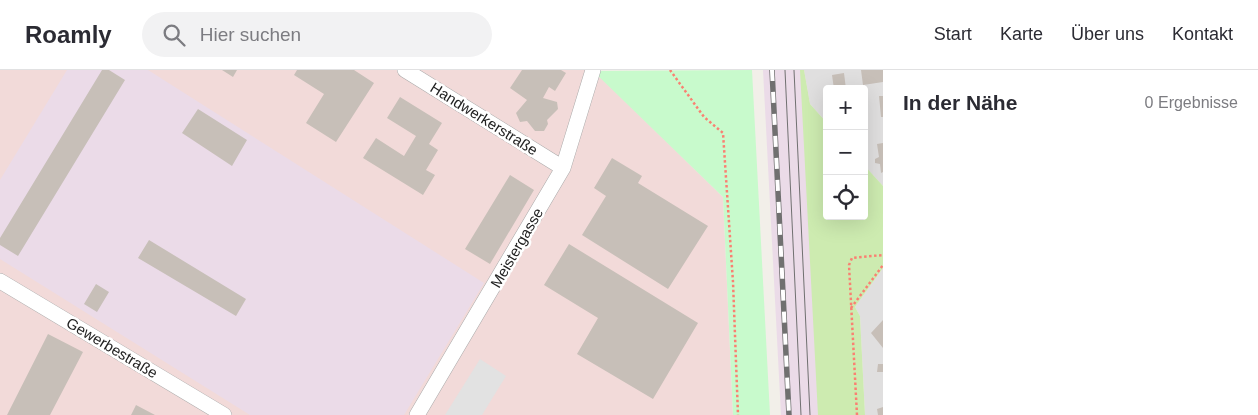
<!DOCTYPE html>
<html lang="de">
<meta charset="utf-8">
<style>
:root{--surface:#fff;--page:#f2f2f3;--text:#2b2b33;--muted:#7c7c81;--line:#e1e1e2}
body{margin:0;font-family:Arial,sans-serif;background:var(--page);color:var(--text)}
.controls{position:absolute;right:15px;top:15px;display:grid;overflow:hidden;border-radius:5px;box-shadow:0 5px 20px #0002}
.controls button{width:45px;height:45px;display:grid;place-items:center;padding:0;border:0;border-bottom:1px solid var(--line);background:var(--surface);color:var(--text);font:25px sans-serif}
.list{margin:0;padding:0;list-style:none}
h2{display:flex;justify-content:space-between;align-items:center;height:65px;margin:0;padding:0 20px;font-size:21px}
h2 small{font-size:16px;font-weight:400;color:var(--muted)}
.icon{flex:none;width:28px;height:28px;fill:none;stroke:currentColor;stroke-width:2;stroke-linecap:round;stroke-linejoin:round}
.map{position:relative;flex:none;width:883px;height:345px;overflow:hidden}
header{display:flex;align-items:center;gap:30px;box-sizing:border-box;height:70px;padding:0 25px;background:var(--surface);border-bottom:1px solid var(--line)}
header strong{font-size:24px}
nav{display:flex;gap:28px;margin-inline-start:auto;font-size:18px}
.search{width:350px;height:45px;background:var(--page);display:flex;align-items:center;gap:12px;box-sizing:border-box;padding:0 18px;border-radius:28px;color:var(--muted);font-size:19px}
main{display:flex}
aside{flex:1;background:var(--surface)}
.map>svg:first-child{display:block}
</style>
<header>
<strong>Roamly</strong>
<div class="search"><svg class="icon" aria-label="search" viewBox="0 0 24 24"><circle cx="10" cy="10" r="6"/><path d="M15 15l6 6"/></svg>Hier suchen</div>
<nav><a>Start</a><a>Karte</a><a>Über uns</a><a>Kontakt</a></nav>
</header>
<main>
<div class="map">
<svg width="883" height="345" viewBox="0 0 883 345">
<rect width="100%" height="100%" fill="#f2efe9"/>
<!-- residential -->
<path fill="#e0dfdf" d="M804,0H883V116L864,95V19H827V53L810,34Z
M883,198V345H865L860,246L855,237Z"/>
<!-- commercial -->
<path fill="#f2dad9" d="M0,0H593L723,127L733,345H0Z"/>
<!-- industrial -->
<path fill="#ebdbe8" d="M67,0H148L484,213L404,345H250L0,189V110Z
M763,0H804L810,34L823,345H781Z"/>
<!-- grass -->
<path fill="#cdebb0" d="M800,0H804L810,34L827,53V146H864V95L883,116V198L855,237L860,246L865,345H818Z"/>
<!-- park -->
<path fill="#c8facc" d="M752,0L770,345H733L723,127L593,1Z"/>
<!-- parking -->
<path fill="#e2e2e2" d="M480,289L506,306L482,345H445Z"/>
<!-- building -->
<path fill="#c7bfb8" d="M102,0H109L125,10L18,186L0,175V168Z
M222,0H237L233,7Z
M297,0H354L374,13L336,72L306,53L324,24L294,5Z
M522,0H561L566,3L555,21L549,17L543,28L557,32L558,39L547,50L548,54L544,61H535L527,51L520,52L516,43L527,30L510,18Z
M861,0H883V12L863,15Z
M844,3L846,19H834L832,5Z
M879,26H883V47H881Z
M400,27L442,53L429,74L438,80L426,100L435,105L423,125L363,88L376,68L404,86L416,66L387,48Z
M198,39L247,70L232,96L182,63Z
M883,73V102L881,103L880,94L875,93V89L879,87L877,74Z
M612,88L642,106L638,113L708,156L668,219L582,165L606,126L594,118Z
M510,105L534,120L490,194L465,179Z
M149,170L246,229L236,246L138,188Z
M569,174L698,253L653,329L577,284L598,248L544,215Z
M96,214L109,222L97,242L84,234Z
M883,250V278L871,263Z
M48,264L83,282L50,345H7Z
M878,294H883V302H877Z
M136,335L155,345H131Z
M883,337V345H878L877,339Z"/>
<g fill="none" stroke-linecap="round" stroke-linejoin="round">
<defs>
<path id="street" d="M405,0L563,98
M0,211L224,345
M417,345L563,98L593,0"/>
</defs>
<!-- street casing -->
<use href="#street" stroke="#a9a9a9" stroke-width="16"/>
<!-- path -->
<path stroke="#fa8072" stroke-width="2.5" stroke-dasharray="2.5 2.5" stroke-linecap="butt" d="M670,0L704,47L723,63L733,212L738,345
M851,238L883,195
M857,345L849,195L852,188L883,185"/>
<!-- street -->
<use href="#street" stroke="#fff" stroke-width="15"/>
<!-- tram -->
<path stroke="#707070" stroke-width="1" d="M785,0L801,345
M794,0L810,345"/>
<defs>
<path id="rail" d="M772,0L789,345"/>
</defs>
<!-- rail casing -->
<use href="#rail" stroke="#707070" stroke-width="5.5"/>
<!-- rail -->
<use href="#rail" stroke="#fff" stroke-width="4" stroke-dasharray="11" stroke-linecap="butt"/>
</g>
<g text-anchor="middle" stroke-width="5" stroke-linejoin="round" paint-order="stroke">
<!-- street labels -->
<g font-size="15" fill="#222" stroke="#fff">
<text transform="translate(484 49) rotate(32)" y="5">Handwerkerstraße</text>
<text transform="translate(517 178) rotate(-60)" y="5">Meistergasse</text>
<text transform="translate(112 278) rotate(31)" y="5">Gewerbestraße</text>
</g>
</g>
</svg>
<div class="controls">
<button>+</button>
<button>−</button>
<button><svg class="icon" aria-label="locate" viewBox="0 0 24 24"><circle cx="12" cy="12" r="6"/><path d="M12 2v4M12 18v4M2 12h4M18 12h4"/></svg></button>
</div>
</div>
<aside>
<h2>In der Nähe<small>0 Ergebnisse</small></h2>
<ul class="list">
</ul>
</aside>
</main>
